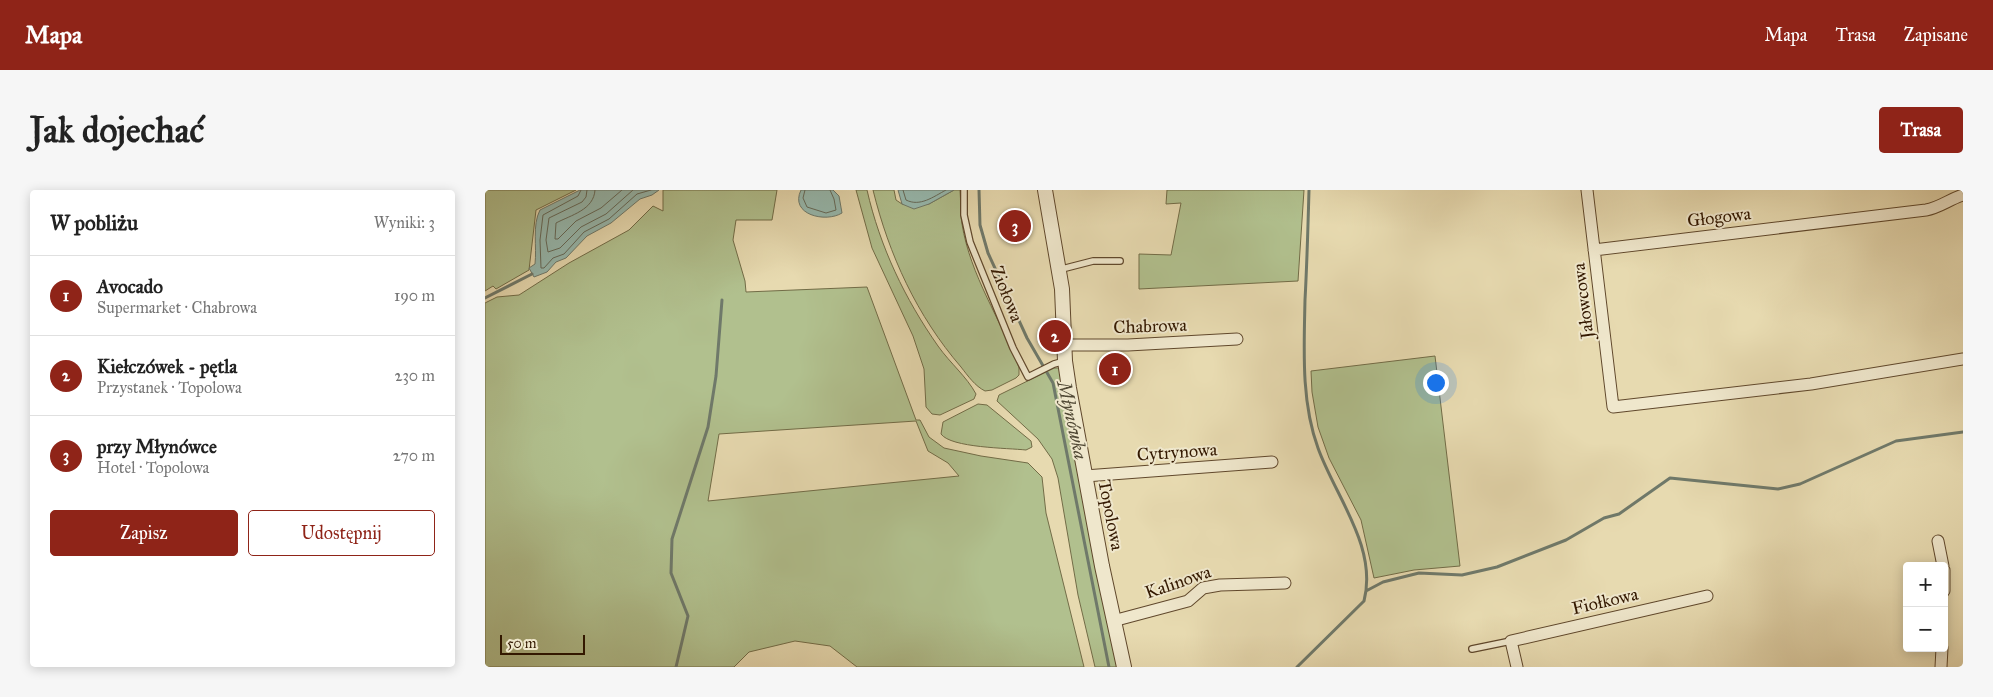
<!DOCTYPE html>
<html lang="pl">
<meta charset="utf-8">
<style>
:root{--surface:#fff;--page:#f6f6f6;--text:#222;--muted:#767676;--line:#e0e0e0;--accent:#8f2418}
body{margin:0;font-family:"IM FELL Great Primer",serif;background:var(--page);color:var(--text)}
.controls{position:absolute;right:15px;bottom:15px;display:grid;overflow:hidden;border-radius:5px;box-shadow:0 2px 12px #0003}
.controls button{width:45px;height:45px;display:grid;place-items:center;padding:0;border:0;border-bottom:1px solid var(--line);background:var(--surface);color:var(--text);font:25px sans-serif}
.scale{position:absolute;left:15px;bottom:12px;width:85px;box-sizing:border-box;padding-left:5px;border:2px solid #331800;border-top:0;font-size:14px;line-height:18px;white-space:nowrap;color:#331800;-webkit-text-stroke:4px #efe7cc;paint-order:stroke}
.you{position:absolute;left:950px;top:192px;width:18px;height:18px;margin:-12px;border:4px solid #fff;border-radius:50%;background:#1a73e8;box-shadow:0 0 0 8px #1a73e833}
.badge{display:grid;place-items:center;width:32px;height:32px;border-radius:50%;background:var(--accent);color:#fff;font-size:16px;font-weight:700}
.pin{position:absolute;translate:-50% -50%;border:2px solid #fff;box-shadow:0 1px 5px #0006}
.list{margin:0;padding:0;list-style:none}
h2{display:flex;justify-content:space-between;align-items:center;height:65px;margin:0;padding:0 20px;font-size:21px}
h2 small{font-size:16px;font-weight:400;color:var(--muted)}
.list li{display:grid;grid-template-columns:32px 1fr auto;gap:15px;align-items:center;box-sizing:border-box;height:80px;padding:0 20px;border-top:1px solid var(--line)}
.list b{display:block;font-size:19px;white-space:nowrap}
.list p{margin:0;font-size:16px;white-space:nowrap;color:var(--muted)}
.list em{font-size:16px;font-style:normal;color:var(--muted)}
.actions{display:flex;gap:10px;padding:15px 20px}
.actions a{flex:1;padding:11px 0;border:1px solid var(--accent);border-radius:5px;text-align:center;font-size:18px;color:var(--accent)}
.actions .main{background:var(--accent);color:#fff}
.map{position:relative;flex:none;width:1478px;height:477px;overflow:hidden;border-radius:5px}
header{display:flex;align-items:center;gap:30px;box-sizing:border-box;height:70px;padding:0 25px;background:var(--accent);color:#fff}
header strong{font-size:24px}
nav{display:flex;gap:28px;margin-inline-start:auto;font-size:18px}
.intro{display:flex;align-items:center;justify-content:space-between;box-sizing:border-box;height:120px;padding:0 30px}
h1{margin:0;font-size:35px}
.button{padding:12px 22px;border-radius:5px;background:var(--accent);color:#fff;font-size:18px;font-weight:700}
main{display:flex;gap:30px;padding:0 30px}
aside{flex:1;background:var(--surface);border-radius:5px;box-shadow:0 2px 12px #0003}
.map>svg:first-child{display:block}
</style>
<header>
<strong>Mapa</strong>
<nav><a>Mapa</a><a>Trasa</a><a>Zapisane</a></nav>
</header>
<div class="intro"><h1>Jak dojechać</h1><a class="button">Trasa</a></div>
<main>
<aside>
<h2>W pobliżu<small>Wyniki: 3</small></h2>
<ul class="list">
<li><span class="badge">1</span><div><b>Avocado</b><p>Supermarket · Chabrowa</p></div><em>190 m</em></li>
<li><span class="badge">2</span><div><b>Kiełczówek - pętla</b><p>Przystanek · Topolowa</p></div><em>230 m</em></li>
<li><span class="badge">3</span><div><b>przy Młynówce</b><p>Hotel · Topolowa</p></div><em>270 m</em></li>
</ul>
<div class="actions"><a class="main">Zapisz</a><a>Udostępnij</a></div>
</aside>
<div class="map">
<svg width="1478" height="477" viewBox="0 0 1478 477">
<rect width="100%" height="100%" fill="#e7dab0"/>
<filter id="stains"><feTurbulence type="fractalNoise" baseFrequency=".004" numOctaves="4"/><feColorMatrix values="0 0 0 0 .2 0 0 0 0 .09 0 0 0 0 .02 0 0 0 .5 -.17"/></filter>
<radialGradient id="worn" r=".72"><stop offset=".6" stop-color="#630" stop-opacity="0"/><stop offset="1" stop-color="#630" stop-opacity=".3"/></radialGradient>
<!-- green -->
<path fill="#b1c08e" stroke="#726c47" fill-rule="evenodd" d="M0,0H91L51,20L44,80L11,99L8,96L0,101Z
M178,0H292L287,30H251L248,50L260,91L261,102L382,97L431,230H435L444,247L459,258L496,266L543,273L557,287L561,323L599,477H372L345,456L310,451L264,462L249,477H0V113L12,107L34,105L84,73L144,40L168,16L178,21ZM431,231L443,261L463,273L474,286L223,311L234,244Z
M371,0H382C395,57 420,109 453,156C465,173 482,187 491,204L489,209L455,225L447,224L441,217L439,179L428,146L387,58Z
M388,0H409L411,10L417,14H444L469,0H475C476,11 475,23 477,34C485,85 516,130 534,177V185L531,188L507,200L500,201C490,196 483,186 476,177C432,126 404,65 388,0Z
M682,0H819L813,91L654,99V64L686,65L696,13L681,14Z
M950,166L975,376L929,380L889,388L876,330L844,268L833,237L827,202L826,181Z
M569,178H574L633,477H610L593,405L573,288L567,269L553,249L512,211L514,205L516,204Z
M493,214L502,215L546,251L547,257L541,260C523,258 466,258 456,244L458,232Z"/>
<!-- water -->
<path fill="#97bab0" stroke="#6f796a" d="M95,0H174L167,5L155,9L126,33L102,46L81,68L71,72L62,82L49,87L44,78L50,74C52,57 47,35 55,20Z
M316,0H348L354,6L357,23C341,33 304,25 316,0Z
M413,0H469L444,14L429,19L417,14Z"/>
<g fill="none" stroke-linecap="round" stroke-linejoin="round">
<!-- shore -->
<path stroke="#656958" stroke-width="1" d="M96,0L93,6L58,25L55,50L56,78H59L68,68L79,64L99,42L124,29L152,4L166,0
M102,0L101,7L97,12L64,28L61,50L63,62L75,58L96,37L121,24L148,0
M110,0C109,20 86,25 71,33L70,49H73L91,31L116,18L137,0
M320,0L318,8L322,17L341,23L351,20L349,9L345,0
M418,0L421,10C435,17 448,7 461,0"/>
<!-- stream -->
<path stroke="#6f796a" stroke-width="3" d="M494,0L495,35L503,63L542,148L568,193L624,477
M0,108L47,84
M881,401L898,392L934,383L977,385L1012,377L1081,350L1119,328L1134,324L1185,288L1293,299L1315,294L1411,251L1478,242
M191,477L203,426L186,383L187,349L223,237L231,186L237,110
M812,477L879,411C893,357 850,306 833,258C816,212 819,159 820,110C822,74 823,37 824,0"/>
<defs>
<path id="service" d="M479,0V25L485,52L528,158L543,187L569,174L580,171
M573,80L608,71H635
M987,459L1026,451"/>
<path id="minor" d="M1102,0L1128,217L1326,194L1478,169
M1109,60L1441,20C1454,18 1465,9 1478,5
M580,155H643L752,149
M600,286L787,272
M1453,351L1458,376
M1459,380V401
M628,431L703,411L718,398L735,395L800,393
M1032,477L1026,451L1222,406
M1456,477L1457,458"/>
<path id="tertiary" d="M560,0L577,99L580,171L584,198L617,376L639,477"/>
</defs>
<!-- service casing -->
<use href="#service" stroke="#60482c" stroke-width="8"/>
<!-- minor casing -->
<use href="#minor" stroke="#60482c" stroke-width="13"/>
<!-- tertiary casing -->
<use href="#tertiary" stroke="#60482c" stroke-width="16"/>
<!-- service -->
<use href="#service" stroke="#efe7cc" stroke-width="5.5"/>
<!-- minor -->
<use href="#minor" stroke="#efe7cc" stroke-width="11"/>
<!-- tertiary -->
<use href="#tertiary" stroke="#efe7cc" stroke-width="14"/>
</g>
<g text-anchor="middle" stroke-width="4" stroke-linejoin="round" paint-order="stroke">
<!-- street labels -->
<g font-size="18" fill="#331800" stroke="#efe7cc">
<text transform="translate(1234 27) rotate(-7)" y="6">Głogowa</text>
<text transform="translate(522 104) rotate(68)" y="6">Ziołowa</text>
<text transform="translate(1098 111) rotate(-97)" y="6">Jałowcowa</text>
<text transform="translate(665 136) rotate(-2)" y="6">Chabrowa</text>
<text transform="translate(692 262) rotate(-4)" y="6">Cytrynowa</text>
<text transform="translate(626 325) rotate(79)" y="6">Topolowa</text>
<text transform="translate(693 392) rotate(-19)" y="6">Kalinowa</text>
<text transform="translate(1120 411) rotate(-13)" y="6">Fiołkowa</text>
</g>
<!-- water labels -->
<g font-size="19" font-style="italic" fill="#514935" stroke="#efe7cc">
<text transform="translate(588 230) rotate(77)" y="7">Młynówka</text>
</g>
</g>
<rect width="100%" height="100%" filter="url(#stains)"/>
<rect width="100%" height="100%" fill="url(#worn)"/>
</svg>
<div class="controls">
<button>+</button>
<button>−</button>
</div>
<div class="scale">50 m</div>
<div class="you"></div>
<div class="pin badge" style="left:630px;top:179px">1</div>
<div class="pin badge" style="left:570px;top:146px">2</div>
<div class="pin badge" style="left:530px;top:36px">3</div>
</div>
</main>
